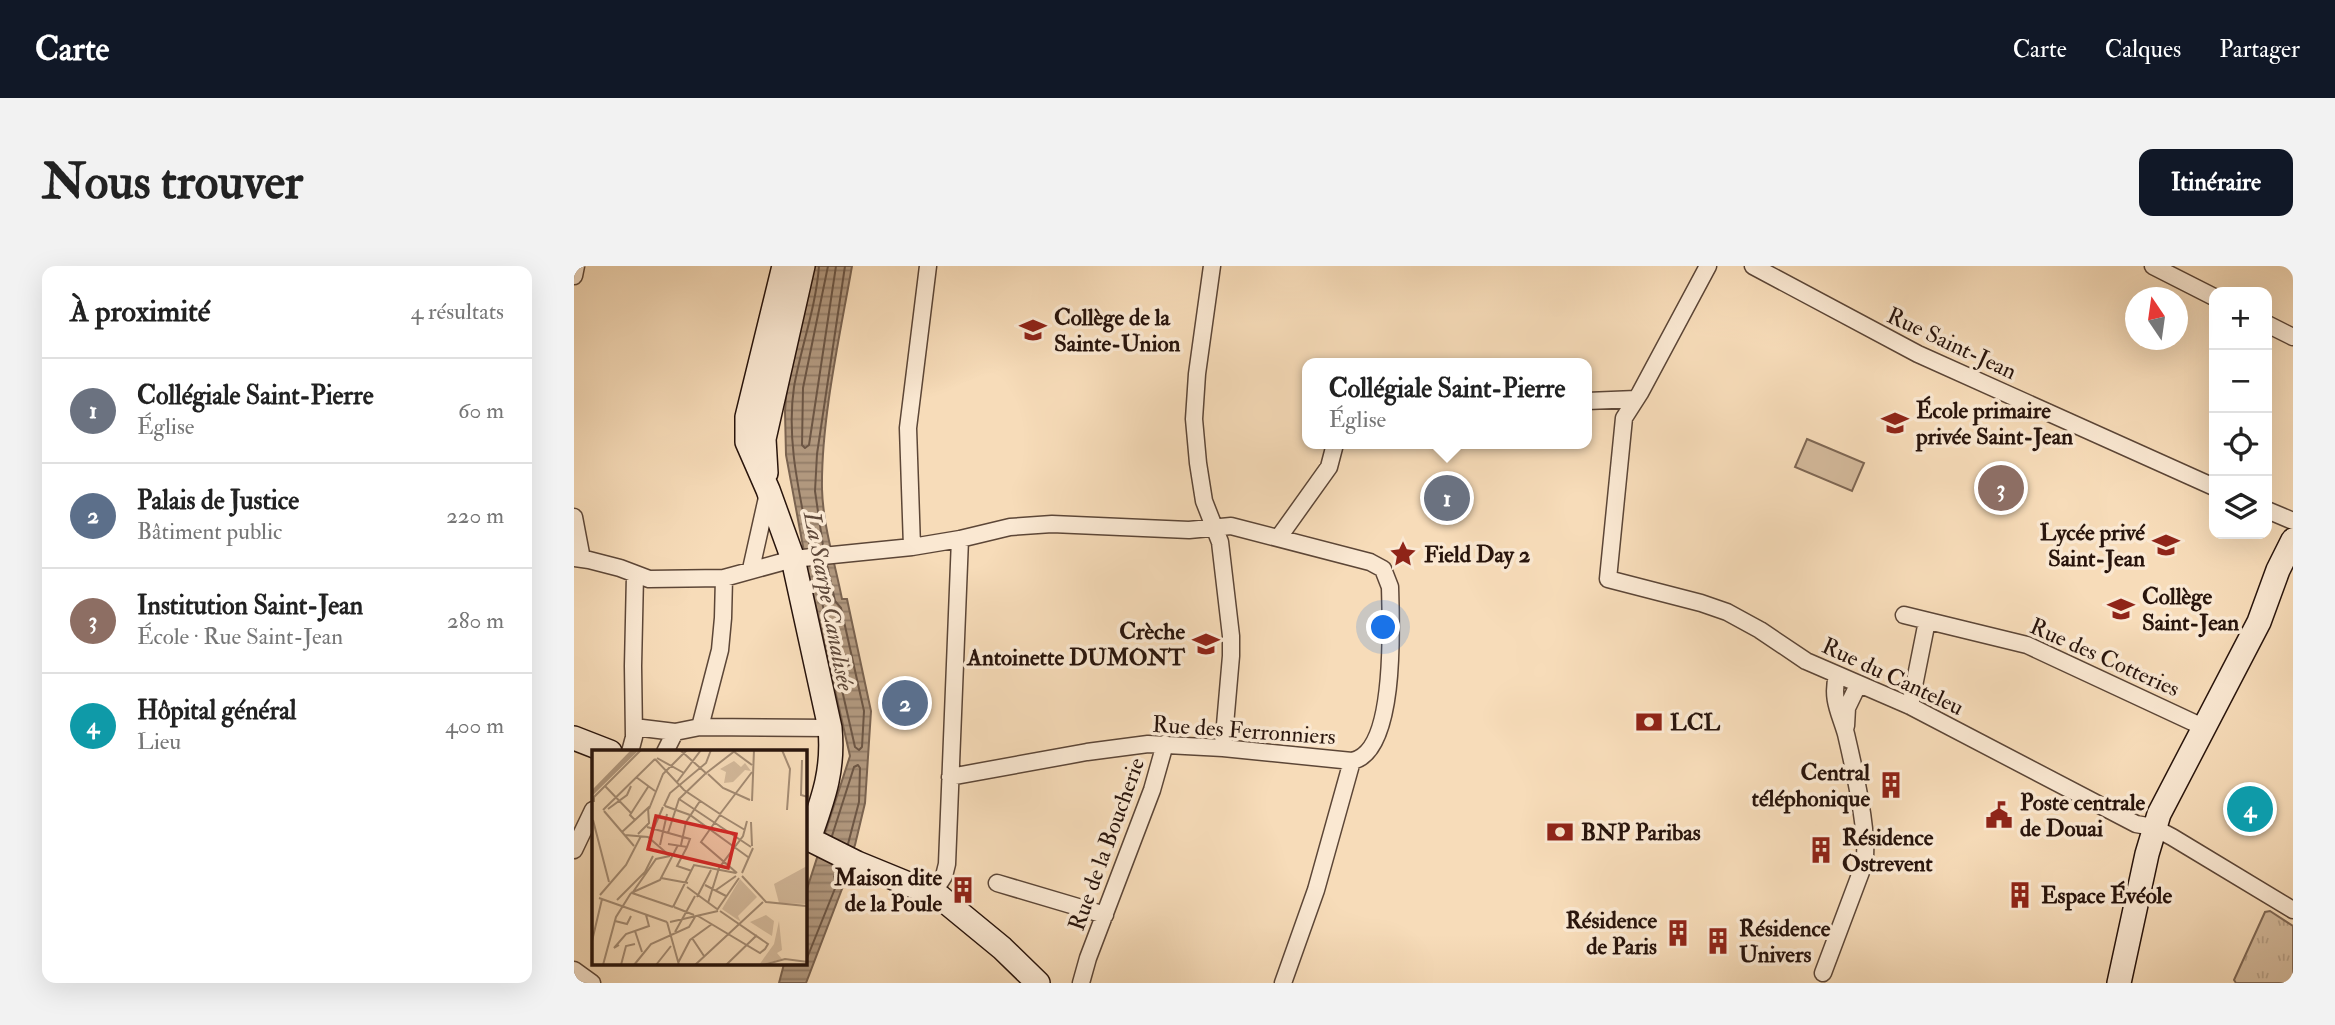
<!DOCTYPE html>
<html lang="fr">
<meta charset="utf-8">
<style>
:root{--surface:#fff;--page:#f2f2f2;--text:#222;--muted:#767676;--line:#e0e0e0;--accent:#111827}
body{margin:0;font-family:"IM FELL Double Pica",serif;background:var(--page);color:var(--text)}
.controls{position:absolute;right:21px;top:21px;display:grid;overflow:hidden;border-radius:14px;box-shadow:0 7px 28px #0002}
.controls button{width:63px;height:63px;display:grid;place-items:center;padding:0;border:0;border-bottom:2px solid var(--line);background:var(--surface);color:var(--text);font:35px sans-serif}
.compass{position:absolute;left:1551px;top:21px;width:63px;height:63px;border-radius:50%;background:var(--surface);box-shadow:0 7px 28px #0002;rotate:347deg}
.you{position:absolute;left:810px;top:362px;width:24px;height:24px;margin:-18px;border:5px solid #fff;border-radius:50%;background:#1a73e8;box-shadow:0 0 0 10px #1a73e833}
.badge{display:grid;place-items:center;width:46px;height:46px;border-radius:50%;background:var(--accent);color:#fff;font-size:23px;font-weight:700}
.pin{position:absolute;translate:-50% -50%;border:4px solid #fff;box-shadow:0 2px 7px #0006}
.popup{position:absolute;left:728px;top:92px;width:290px;height:91px;box-sizing:border-box;display:grid;place-content:center;border-radius:14px;background:var(--surface);filter:drop-shadow(0 2px 5px #0005);font-size:23px;white-space:nowrap;color:var(--muted)}
.popup b{font-size:26px;color:var(--text)}
.popup::after{content:'';position:absolute;left:50%;top:100%;margin-left:-14px;border:14px solid transparent;border-top-color:var(--surface)}
.list{margin:0;padding:0;list-style:none}
h2{display:flex;justify-content:space-between;align-items:center;height:91px;margin:0;padding:0 28px;font-size:30px}
h2 small{font-size:23px;font-weight:400;color:var(--muted)}
.list li{display:grid;grid-template-columns:46px 1fr auto;gap:21px;align-items:center;box-sizing:border-box;height:105px;padding:0 28px;border-top:2px solid var(--line)}
.list b{display:block;font-size:26px;white-space:nowrap}
.list p{margin:0;font-size:23px;white-space:nowrap;color:var(--muted)}
.list em{font-size:23px;font-style:normal;color:var(--muted)}
.icon{flex:none;width:38px;height:38px;fill:none;stroke:currentColor;stroke-width:2;stroke-linecap:round;stroke-linejoin:round}
.map{position:relative;flex:none;width:1719px;height:717px;overflow:hidden;border-radius:14px}
header{display:flex;align-items:center;gap:42px;box-sizing:border-box;height:98px;padding:0 35px;background:var(--accent);color:#fff}
header strong{font-size:33px}
nav{display:flex;gap:38px;margin-inline-start:auto;font-size:24px}
.intro{display:flex;align-items:center;justify-content:space-between;box-sizing:border-box;height:168px;padding:0 42px}
h1{margin:0;font-size:49px}
.button{padding:18px 32px;border-radius:14px;background:var(--accent);color:#fff;font-size:24px;font-weight:700}
main{display:flex;gap:42px;padding:0 42px}
aside{flex:1;background:var(--surface);border-radius:14px;box-shadow:0 7px 28px #0002}
.map>svg:first-child{display:block}
</style>
<header>
<strong>Carte</strong>
<nav><a>Carte</a><a>Calques</a><a>Partager</a></nav>
</header>
<div class="intro"><h1>Nous trouver</h1><a class="button">Itinéraire</a></div>
<main>
<aside>
<h2>À proximité<small>4 résultats</small></h2>
<ul class="list">
<li><span class="badge" style="background:#6b7280">1</span><div><b>Collégiale Saint-Pierre</b><p>Église</p></div><em>60 m</em></li>
<li><span class="badge" style="background:#5c6f8a">2</span><div><b>Palais de Justice</b><p>Bâtiment public</p></div><em>220 m</em></li>
<li><span class="badge" style="background:#8d6e63">3</span><div><b>Institution Saint-Jean</b><p>École · Rue Saint-Jean</p></div><em>280 m</em></li>
<li><span class="badge" style="background:#0f9aa8">4</span><div><b>Hôpital général</b><p>Lieu</p></div><em>400 m</em></li>
</ul>
</aside>
<div class="map">
<svg width="1719" height="717" viewBox="0 0 1719 717">
<defs>
<pattern id="grass-tufts" width="24" height="20" patternUnits="userSpaceOnUse" patternTransform="scale(1.75)"><rect width="24" height="20" fill="#d4ba9c"/><path d="M3 7l-1-3M5 7V3M7 7l1-3M15 17l-1-3M17 17v-4M19 17l1-3" fill="none" stroke="#b69f85"/></pattern>
<pattern id="water-rules" width="6" height="5" patternUnits="userSpaceOnUse" patternTransform="scale(1.75)"><rect width="6" height="5" fill="#b1987e"/><path d="M0 2.5h6" fill="none" stroke="#907b66"/></pattern>
</defs>
<rect width="100%" height="100%" fill="#f7dcb9"/>
<filter id="stains"><feTurbulence type="fractalNoise" baseFrequency=".00286" numOctaves="4"/><feColorMatrix values="0 0 0 0 .2 0 0 0 0 .09 0 0 0 0 .02 0 0 0 .5 -.17"/></filter>
<radialGradient id="worn" r=".72"><stop offset=".6" stop-color="#630" stop-opacity="0"/><stop offset="1" stop-color="#630" stop-opacity=".3"/></radialGradient>
<!-- grass -->
<path fill="url(#grass-tufts)" stroke="#7e6754" stroke-width="2" d="M1696,645L1719,660V717H1662L1660,714L1691,646Z"/>
<!-- pitch -->
<path fill="#d4ba9c" stroke="#7e6754" stroke-width="2" d="M1233,173L1290,197L1278,225L1221,201Z"/>
<!-- water -->
<path fill="url(#water-rules)" stroke="#7a6350" stroke-width="2" d="M239,0H278C266,69 247,153 248,223C249,260 261,297 268,333H273L297,445L291,537L281,579L267,613L271,615L232,717H205L210,698H231V629L276,490L233,302L212,189L211,145L213,119Z"/>
<g fill="none" stroke-linecap="round" stroke-linejoin="round">
<!-- shore -->
<path stroke="#6c5645" stroke-width="2" d="M254,0L229,122L228,179L231,182L235,179L262,0
M249,280L241,225L243,188L271,0
M236,282C226,229 212,175 220,121C227,81 242,41 245,0
M240,301L281,481L285,484L288,481L290,445L267,342L261,335L253,299
M258,570L280,501L284,499L286,502L285,536L274,578
M231,697L262,620L260,611L264,602"/>
<defs>
<path id="street" d="M638,0L623,108L620,153L624,197L630,235L646,276L657,370V390L649,482
M1134,0L1066,127L1050,152L1034,313L1127,337L1153,346L1186,364L1232,395L1336,440L1562,558L1579,561L1598,571L1719,644
M1179,0L1344,88L1640,221
M1579,0L1640,31
M0,10L2,0
M1693,58L1719,71
M1013,135L1062,133
M1693,244L1719,255
M0,251L8,293
M705,271L755,201L761,178
M338,281L334,162L354,0
M0,292L15,294L46,302L75,313L150,312L219,293L338,281L386,273L436,261L478,258L615,264L657,260L796,296L809,303L816,321C817,357 823,486 778,495L649,482L574,478L513,486L376,511
M177,303L194,227
M1330,349L1453,379L1629,461
M1336,440L1353,355
M1272,460L1273,442L1284,419
M60,461L101,466L126,461L256,462
M126,461L146,384L149,352L150,312
M56,486L60,471L59,400L61,309
M91,486L101,466
M0,584L19,544
M423,617L531,649
M359,627L370,610L373,598L386,273
M0,704L18,717
M1249,707L1290,598C1296,570 1279,498 1272,468C1266,447 1257,433 1263,410
M507,717L514,692L578,524L591,478
M709,717L742,624L778,495"/>
<path id="secondary" d="M210,0L173,151V176L194,224L219,293L256,462C260,505 249,533 235,573
M192,207L190,173L229,0
M0,472L36,486
M231,571L283,597L366,631L428,682L464,717
M1545,717L1573,588L1585,548L1685,356L1704,304L1719,274"/>
</defs>
<!-- street casing -->
<use href="#street" stroke="#5c4637" stroke-width="19"/>
<!-- secondary casing -->
<use href="#secondary" stroke="#28140c" stroke-width="26"/>
<!-- street -->
<use href="#street" stroke="#fae8d2" stroke-width="16"/>
<!-- secondary -->
<use href="#secondary" stroke="#fae8d2" stroke-width="23"/>
</g>
<!-- icons -->
<defs>
<symbol id="school-bare" viewBox="-9 -9 18 18"><path d="M0-5L7-2L0 1L-7-2ZM-4 1L0 2.5L4 1V4Q0 6-4 4Z" fill="#8f2418" stroke="#fae8d2" stroke-width="2.5" paint-order="stroke"/></symbol>
<symbol id="sight-bare" viewBox="-9 -9 18 18"><path d="M0-6L1.8-2.2L6-1.7L2.9 1.2L3.7 5.4L0 3.3L-3.7 5.4L-2.9 1.2L-6-1.7L-1.8-2.2Z" fill="#8f2418" stroke="#fae8d2" stroke-width="2.5" paint-order="stroke"/></symbol>
<symbol id="bank-bare" viewBox="-9 -9 18 18"><path d="M-6-4H6V4H-6ZM0-2.3a2.3 2.3 0 1 0 0 4.6a2.3 2.3 0 1 0 0-4.6Z" fill="#8f2418" stroke="#fae8d2" stroke-width="2.5" paint-order="stroke"/></symbol>
<symbol id="building-bare" viewBox="-9 -9 18 18"><path d="M-4-6H4V6H1V3H-1V6H-4ZM-2.5-4.3h1.7v1.8h-1.7ZM.8-4.3h1.7v1.8H.8ZM-2.5-1h1.7V.8h-1.7ZM.8-1h1.7V.8H.8Z" fill="#8f2418" stroke="#fae8d2" stroke-width="2.5" paint-order="stroke"/></symbol>
<symbol id="civic-bare" viewBox="-9 -9 18 18"><path d="M-.6-6.5H3V-4.5H.6V-3L4-1V1h2V6H-6V1h2V-1L-.6-3ZM-1.2 2.5V6h2.4V2.5Z" fill="#8f2418" stroke="#fae8d2" stroke-width="2.5" paint-order="stroke"/></symbol>
</defs>
<g fill-rule="evenodd">
<use href="#school-bare" x="440" y="45" width="38" height="38"/>
<use href="#school-bare" x="1302" y="138" width="38" height="38"/>
<use href="#school-bare" x="1573" y="260" width="38" height="38"/>
<use href="#sight-bare" x="810" y="269" width="38" height="38"/>
<use href="#school-bare" x="1528" y="324" width="38" height="38"/>
<use href="#school-bare" x="613" y="359" width="38" height="38"/>
<use href="#bank-bare" x="1056" y="437" width="38" height="38"/>
<use href="#building-bare" x="1298" y="500" width="38" height="38"/>
<use href="#civic-bare" x="1406" y="530" width="38" height="38"/>
<use href="#bank-bare" x="967" y="547" width="38" height="38"/>
<use href="#building-bare" x="1228" y="565" width="38" height="38"/>
<use href="#building-bare" x="370" y="605" width="38" height="38"/>
<use href="#building-bare" x="1427" y="610" width="38" height="38"/>
<use href="#building-bare" x="1085" y="648" width="38" height="38"/>
<use href="#building-bare" x="1125" y="656" width="38" height="38"/>
</g>
<g text-anchor="middle" stroke-width="7" stroke-linejoin="round" paint-order="stroke">
<!-- poi labels -->
<g font-size="23" font-weight="bold" fill="#28140c" stroke="#fae8d2" text-anchor="start">
<text x="480" y="59">Collège de la<tspan x="480" dy="26">Sainte-Union</tspan></text>
<text x="1342" y="152">École primaire<tspan x="1342" dy="26">privée Saint-Jean</tspan></text>
<text x="1571" y="274" text-anchor="end">Lycée privé<tspan x="1571" dy="26">Saint-Jean</tspan></text>
<text x="850" y="296">Field Day 2</text>
<text x="1568" y="338">Collège<tspan x="1568" dy="26">Saint-Jean</tspan></text>
<text x="611" y="373" text-anchor="end">Crèche<tspan x="611" dy="26">Antoinette DUMONT</tspan></text>
<text x="1096" y="464">LCL</text>
<text x="1296" y="514" text-anchor="end">Central<tspan x="1296" dy="26">téléphonique</tspan></text>
<text x="1446" y="544">Poste centrale<tspan x="1446" dy="26">de Douai</tspan></text>
<text x="1007" y="574">BNP Paribas</text>
<text x="1268" y="579">Résidence<tspan x="1268" dy="26">Ostrevent</tspan></text>
<text x="368" y="619" text-anchor="end">Maison dite<tspan x="368" dy="26">de la Poule</tspan></text>
<text x="1467" y="637">Espace Évéole</text>
<text x="1083" y="662" text-anchor="end">Résidence<tspan x="1083" dy="26">de Paris</tspan></text>
<text x="1165" y="670">Résidence<tspan x="1165" dy="26">Univers</tspan></text>
</g>
<!-- street labels -->
<g font-size="23" fill="#28140c" stroke="#fae8d2">
<text transform="translate(1378 77) rotate(25)" y="8">Rue Saint-Jean</text>
<text transform="translate(1531 391) rotate(24)" y="8">Rue des Cotteries</text>
<text transform="translate(1319 410) rotate(25)" y="8">Rue du Canteleu</text>
<text transform="translate(670 464) rotate(4)" y="8">Rue des Ferronniers</text>
<text transform="translate(532 578) rotate(-70)" y="8">Rue de la Boucherie</text>
</g>
<!-- water labels -->
<g font-size="24" font-style="italic" fill="#5f493a" stroke="#fae8d2">
<text transform="translate(255 335) rotate(79)" y="8">La Scarpe Canalisée</text>
</g>
</g>
<!-- overview -->
<g transform="translate(18 484)">
<rect width="215" height="215" fill="#f7dcb9"/>
<path d="M142,11L149,17L153,13L159,21L153,20L141,32L132,33L134,22L128,19ZM148,129L165,147L146,166L149,172L130,159Z" fill="#d4ba9c"/>
<path d="M187,171L190,200L185,203L190,209L167,215L182,194Z" fill="#d4ba9c"/>
<path d="M215,116L214,154L187,153L182,134Z" fill="#d4ba9c"/>
<path d="M174,165L182,171L180,186L158,172Z" fill="#d4ba9c"/>
<path d="M39,0H47L0,46V40Z" fill="#b1987e"/>
<path fill="none" stroke="#a48c74" stroke-width="2" d="M88,0L115,24M190,0L198,19L195,60M141,1L160,15M65,8L92,23M63,9L92,40L128,64M210,10L209,45L216,47M113,24L144,0M116,24L131,38L158,50M44,27L63,41M85,32L109,0M13,36L39,63M87,49L159,97M160,51L162,0M2,52V47L49,0M72,56L78,43L114,13L119,0M73,56L98,65L156,107M16,59L35,45L39,36M57,59L71,24L95,0M11,60L63,9M12,61L42,96M128,64L160,22M128,65L109,92L145,123M128,65L153,80M1,70L17,132M43,70L38,65L56,37M159,72L160,96M55,77L98,89L95,97L76,94M61,80L71,57M30,82L56,58L57,73L46,84M76,83L87,49L114,23M33,85L56,87L78,106M68,95L75,64M89,95L94,72L108,51M95,97L85,116L100,121M150,123L161,98M150,126L174,152L214,156M69,128L96,133M113,135L134,146M95,137L125,159M124,140L144,126M41,142L64,109L78,106M39,143L68,130L86,95M40,143L81,157M8,145L34,115L49,86M105,147L119,120M7,148L75,172M25,150L53,122L61,106M116,153L127,118L151,86L155,71M81,157L102,115L144,123M82,157L102,165M125,160L147,128M106,166L168,203L173,199L176,194L128,161M23,171L35,174L39,166M75,172L87,215M78,172L126,161M43,181L50,202M83,182L103,146M100,188L112,206M0,191L10,149M27,195L22,198L34,184L57,176L54,165M86,213L98,190L120,174M11,215L24,167L39,143M29,215L34,196L43,194M42,215L59,194L97,177L103,167M64,215L79,196M103,215L171,152M134,215L165,185M171,215L193,209L216,212"/>
<path fill="#d62828" fill-opacity="0.15" stroke="#d62828" stroke-width="3.5" d="M64,66L144,84L136,118L56,99Z"/>
<rect width="215" height="215" fill="none" stroke="#28140c" stroke-width="3.5"/>
</g>
<rect width="100%" height="100%" filter="url(#stains)"/>
<rect width="100%" height="100%" fill="url(#worn)"/>
</svg>
<div class="controls">
<button>+</button>
<button>−</button>
<button><svg class="icon" aria-label="locate" viewBox="0 0 24 24"><circle cx="12" cy="12" r="6"/><path d="M12 2v4M12 18v4M2 12h4M18 12h4"/></svg></button>
<button><svg class="icon" aria-label="layers" viewBox="0 0 24 24"><path d="M12 4l9 5-9 5-9-5zM3 14l9 5 9-5"/></svg></button>
</div>
<svg class="compass" viewBox="-18 -18 36 36"><path d="M0-13l5 13h-10z" fill="#e53935"/><path d="M0 13l5-13h-10z" fill="#767676"/></svg>
<div class="you"></div>
<div class="pin badge" style="left:873px;top:232px;background:#6b7280">1</div>
<div class="popup"><b>Collégiale Saint-Pierre</b>Église</div>
<div class="pin badge" style="left:331px;top:437px;background:#5c6f8a">2</div>
<div class="pin badge" style="left:1427px;top:222px;background:#8d6e63">3</div>
<div class="pin badge" style="left:1676px;top:543px;background:#0f9aa8">4</div>
</div>
</main>
